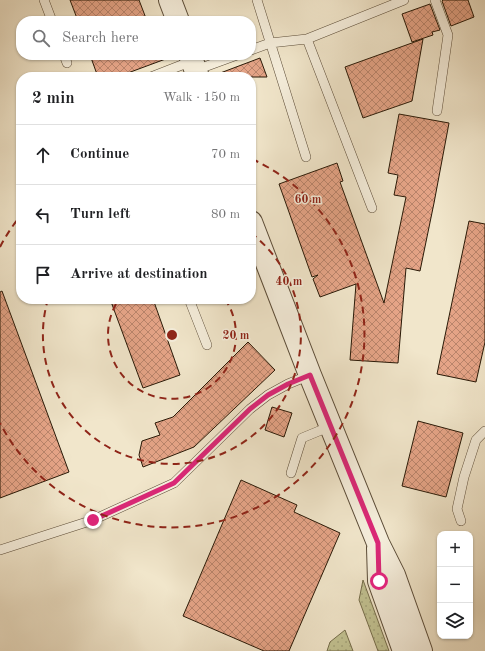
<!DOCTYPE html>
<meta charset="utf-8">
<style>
:root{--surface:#fff;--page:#f6f6f6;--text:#202124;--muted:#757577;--line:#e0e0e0}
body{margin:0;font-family:"Old Standard TT",serif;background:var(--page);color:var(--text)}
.controls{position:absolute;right:12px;bottom:12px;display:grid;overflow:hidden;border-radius:8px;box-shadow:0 1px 3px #0004}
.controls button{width:36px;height:36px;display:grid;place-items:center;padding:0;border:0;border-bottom:1px solid var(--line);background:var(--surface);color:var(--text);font:20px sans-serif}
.stop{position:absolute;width:12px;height:12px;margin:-9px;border:3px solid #db2777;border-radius:50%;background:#fff}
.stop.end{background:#db2777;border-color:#fff;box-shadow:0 1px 4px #0008}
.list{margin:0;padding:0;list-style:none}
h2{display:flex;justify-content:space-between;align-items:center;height:52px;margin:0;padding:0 16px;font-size:17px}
h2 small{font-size:13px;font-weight:400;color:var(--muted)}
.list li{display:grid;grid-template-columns:26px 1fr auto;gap:12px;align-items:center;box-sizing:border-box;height:60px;padding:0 16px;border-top:1px solid var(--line)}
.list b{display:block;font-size:15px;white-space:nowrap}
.list em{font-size:13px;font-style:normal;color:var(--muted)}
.icon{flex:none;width:22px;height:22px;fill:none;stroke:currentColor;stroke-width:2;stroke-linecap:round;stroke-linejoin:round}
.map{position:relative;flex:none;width:485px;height:651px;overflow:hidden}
.search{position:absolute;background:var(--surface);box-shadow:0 1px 3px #0004;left:16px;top:16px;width:240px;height:44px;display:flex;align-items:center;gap:10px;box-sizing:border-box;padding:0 14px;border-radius:16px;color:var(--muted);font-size:15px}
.panel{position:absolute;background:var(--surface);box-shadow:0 1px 3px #0004;left:16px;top:72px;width:240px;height:232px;border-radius:16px}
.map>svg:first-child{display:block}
</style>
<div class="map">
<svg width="485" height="651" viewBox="0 0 485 651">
<defs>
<pattern id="grass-dots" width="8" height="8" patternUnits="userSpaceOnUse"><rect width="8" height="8" fill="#c2c292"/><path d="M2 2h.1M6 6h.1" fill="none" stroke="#a7a67c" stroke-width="1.8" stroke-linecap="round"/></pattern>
<pattern id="building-cross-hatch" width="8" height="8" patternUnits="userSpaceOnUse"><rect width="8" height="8" fill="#e5a487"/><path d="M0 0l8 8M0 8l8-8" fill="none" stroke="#ba856c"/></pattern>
</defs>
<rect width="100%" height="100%" fill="#f1e6cb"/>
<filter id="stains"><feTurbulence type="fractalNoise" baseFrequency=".005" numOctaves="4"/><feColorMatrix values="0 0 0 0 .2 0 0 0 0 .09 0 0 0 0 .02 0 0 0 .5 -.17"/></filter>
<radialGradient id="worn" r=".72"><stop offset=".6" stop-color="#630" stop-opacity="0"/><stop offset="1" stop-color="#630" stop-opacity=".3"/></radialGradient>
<!-- grass -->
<path fill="url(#grass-dots)" stroke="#766e4c" d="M363,580L389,651H378L359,600Z
M345,630L353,651H327L330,642Z"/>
<!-- building -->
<path fill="url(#building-cross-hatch)" stroke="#291907" d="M70,0H139L147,21H78Z
M443,0H468L474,17L451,26L442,1Z
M430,4L440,30L432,32L433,35L412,42L402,14Z
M423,39L412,101L363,118L345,67Z
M90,55H171V57L117,77H98Z
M260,58L267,77H216L215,75Z
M399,114L449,123L434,203L420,271L406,268L398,363L350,360L356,284L320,297L313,279L318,275L312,277L279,184L337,163L343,181L340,182L384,303L406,197L394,195L398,175L388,173Z
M469,221L485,224V342L476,382L437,374Z
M2,291L69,472L0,498V292Z
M110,299H153L180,375L143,388Z
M248,342L275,370L194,447L143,467L139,455L142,441L160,435L155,423L173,417Z
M272,407L292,413L284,437L265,430Z
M418,421L463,433L446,497L402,486Z
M241,480L297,505L294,512L340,533L289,651H264L183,616Z"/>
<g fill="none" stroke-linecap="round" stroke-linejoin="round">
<defs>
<path id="service" d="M44,0L52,21
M257,0L306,157
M435,0L448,35L437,111
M307,39L404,0
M251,50L270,43L307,39L372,208
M64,55L67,63
M196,70L237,55
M151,77L192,61
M189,299L207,345
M291,473L302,438L331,426
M461,521L457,509L464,477L476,440L485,431
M0,550L93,520L174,483L250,409L268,395L288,384L310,375"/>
<path id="tertiary" d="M170,0L178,21
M190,55L198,77
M251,222L310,375L378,543L394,575L421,651
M378,548L379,581L404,651"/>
</defs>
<!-- service casing -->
<use href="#service" stroke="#5b4c38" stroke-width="10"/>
<!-- tertiary casing -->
<use href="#tertiary" stroke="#5b4c38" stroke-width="24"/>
<!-- service -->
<use href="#service" stroke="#f6efdd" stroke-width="9"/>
<!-- tertiary -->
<use href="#tertiary" stroke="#f6efdd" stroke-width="22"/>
</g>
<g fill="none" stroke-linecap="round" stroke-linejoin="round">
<!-- route -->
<path stroke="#db2777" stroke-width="5" d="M93,520L174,483L250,409L268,395L288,384L310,375L378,543L379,581"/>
</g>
<!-- distance rings -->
<g fill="none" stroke="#8f2418" stroke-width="2" stroke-dasharray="7 5">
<path d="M225 299A64 64 0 1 1 119 299"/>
<path d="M251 233A129 129 0 1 1 48 299"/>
<path d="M0 247A193 193 0 0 1 21 215M252 159A193 193 0 1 1 0 423"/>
</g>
<circle cx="172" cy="335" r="6" fill="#8f2418" stroke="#f6efdd" stroke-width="2"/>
<g font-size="12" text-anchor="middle" font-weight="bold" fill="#8f2418" stroke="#f6efdd" stroke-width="3" stroke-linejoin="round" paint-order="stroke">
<text x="308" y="203">60 m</text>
<text x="289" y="285">40 m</text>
<text x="236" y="339">20 m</text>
</g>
<rect width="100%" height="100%" filter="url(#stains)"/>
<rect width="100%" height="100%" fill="url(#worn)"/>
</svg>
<div class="controls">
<button>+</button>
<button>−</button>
<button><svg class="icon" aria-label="layers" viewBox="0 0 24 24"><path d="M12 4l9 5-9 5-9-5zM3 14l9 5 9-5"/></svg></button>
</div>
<div class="stop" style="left:379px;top:581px"></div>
<div class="stop end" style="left:93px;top:520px"></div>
<div class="search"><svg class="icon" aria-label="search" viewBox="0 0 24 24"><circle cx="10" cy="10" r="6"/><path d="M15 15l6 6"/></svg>Search here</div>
<section class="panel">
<h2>2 min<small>Walk · 150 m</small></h2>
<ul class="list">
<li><svg class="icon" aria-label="ahead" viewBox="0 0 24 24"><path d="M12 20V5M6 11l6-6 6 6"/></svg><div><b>Continue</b></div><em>70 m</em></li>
<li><svg class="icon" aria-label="left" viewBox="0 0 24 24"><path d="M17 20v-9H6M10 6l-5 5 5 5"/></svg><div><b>Turn left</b></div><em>80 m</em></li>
<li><svg class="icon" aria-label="arrive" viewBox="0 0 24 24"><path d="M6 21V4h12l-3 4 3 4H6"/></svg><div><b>Arrive at destination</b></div></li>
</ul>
</section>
</div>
